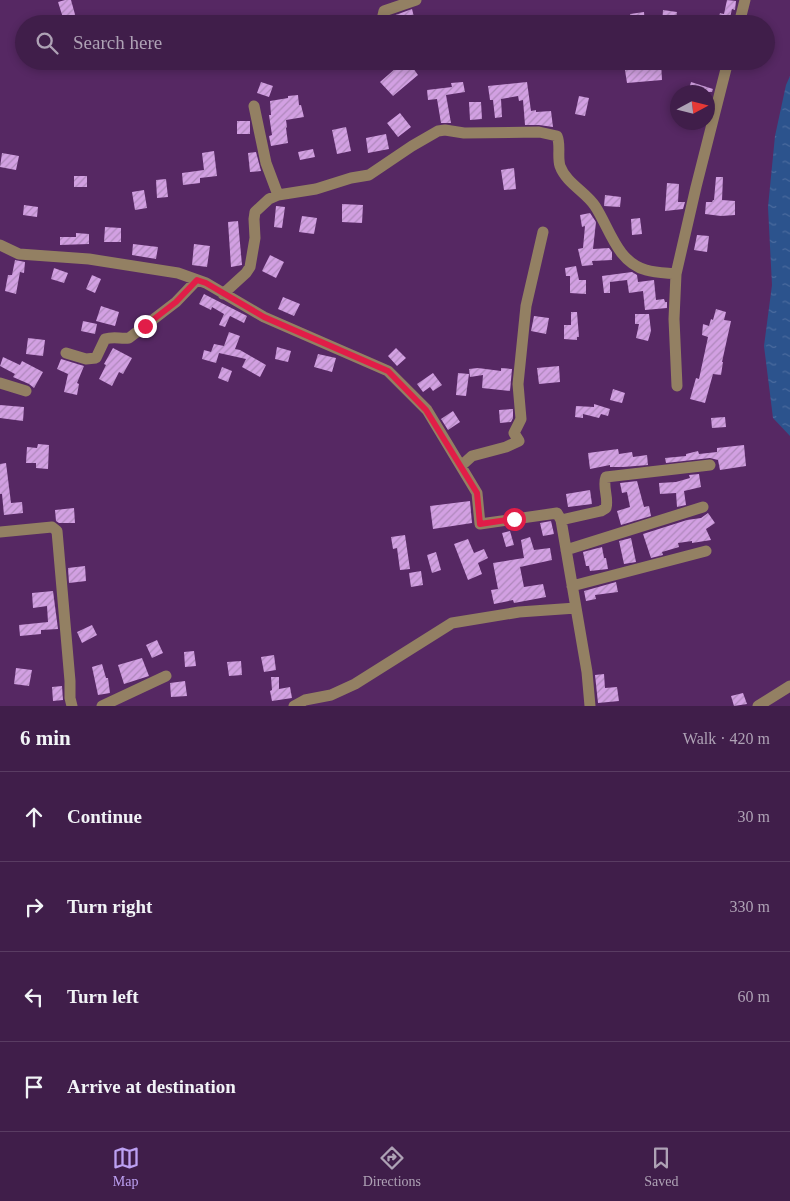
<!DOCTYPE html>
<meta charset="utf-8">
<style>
:root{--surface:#401e4a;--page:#472751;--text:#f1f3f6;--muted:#aea2b5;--line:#593c62;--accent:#bca0f2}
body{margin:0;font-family:"Times New Roman",serif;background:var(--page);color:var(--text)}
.compass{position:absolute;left:670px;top:85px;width:45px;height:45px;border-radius:50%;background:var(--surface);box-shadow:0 2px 8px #0003;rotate:83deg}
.stop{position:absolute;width:15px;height:15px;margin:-11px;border:4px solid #e11d48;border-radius:50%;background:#fff}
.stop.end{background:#e11d48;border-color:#fff;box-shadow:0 1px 5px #0008}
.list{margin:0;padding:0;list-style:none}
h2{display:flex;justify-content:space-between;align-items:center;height:65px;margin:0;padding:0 20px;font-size:21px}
h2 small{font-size:16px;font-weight:400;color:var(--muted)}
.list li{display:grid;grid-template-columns:32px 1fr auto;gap:15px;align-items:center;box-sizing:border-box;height:90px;padding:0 20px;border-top:1px solid var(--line)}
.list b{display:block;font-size:19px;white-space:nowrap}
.list em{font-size:16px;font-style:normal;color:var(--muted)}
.icon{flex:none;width:28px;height:28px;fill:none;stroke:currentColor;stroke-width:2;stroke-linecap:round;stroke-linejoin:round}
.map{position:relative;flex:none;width:790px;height:706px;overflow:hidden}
.search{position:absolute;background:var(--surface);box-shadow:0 2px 8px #0003;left:15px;right:15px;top:15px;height:55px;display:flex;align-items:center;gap:12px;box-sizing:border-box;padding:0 18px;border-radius:28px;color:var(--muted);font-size:19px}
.sheet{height:425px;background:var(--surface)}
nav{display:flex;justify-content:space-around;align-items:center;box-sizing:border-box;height:70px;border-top:1px solid var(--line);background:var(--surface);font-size:14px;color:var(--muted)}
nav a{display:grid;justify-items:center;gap:2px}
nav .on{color:var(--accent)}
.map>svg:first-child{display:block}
</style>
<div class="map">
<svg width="790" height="706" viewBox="0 0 790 706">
<defs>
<pattern id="water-ripples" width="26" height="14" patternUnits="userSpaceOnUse" patternTransform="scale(1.25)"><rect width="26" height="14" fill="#2c538d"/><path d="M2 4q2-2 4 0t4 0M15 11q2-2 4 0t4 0" fill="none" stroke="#4b6b9e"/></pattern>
<pattern id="building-hatch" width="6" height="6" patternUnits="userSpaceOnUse" patternTransform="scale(1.25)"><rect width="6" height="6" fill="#d2a0e2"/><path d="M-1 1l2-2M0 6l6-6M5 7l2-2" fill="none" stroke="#af88bc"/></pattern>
</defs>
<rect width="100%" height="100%" fill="#562863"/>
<!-- water -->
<path fill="url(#water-ripples)" d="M790,76V436L773,418L764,346L772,285L768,207L775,136L786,85Z"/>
<!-- building -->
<path fill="url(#building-hatch)" d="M65,0H71L76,18L64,21L58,2Z
M727,0L736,1L735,10L732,9L729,22L718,20L720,13L724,14Z
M412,9L414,17L401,20L402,24H390V17Z
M663,10L677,12L675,24H662Z
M644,12L645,24H631L630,14Z
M390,61H408L418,75L393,96L380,82L396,68Z
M638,62H661L662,80L627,83L624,64Z
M261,82L273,86L269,97L257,93Z
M463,82L465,92L446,95L451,123H441L437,99L428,100L427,90L452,87L451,83Z
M527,82L531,111L536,110V112L551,111L553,127L539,125H525L523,100L519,101L518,96L501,99L502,117L495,118L493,100H490L488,86Z
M691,82L713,89L712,92H688Z
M298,95L299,105H301L304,117L286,120L287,127L286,128L288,143L271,146L269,136L272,135L269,115H271L270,101L288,98V96Z
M579,96L589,98L585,116L575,114Z
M469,102H481L482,119L470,120Z
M400,113L411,127L398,137L387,123Z
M237,121H250V134H237Z
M346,127L351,151L337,154L332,130Z
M386,134L389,149L368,153L366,138Z
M313,149L315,157L300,160L298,152Z
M214,151L217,176L200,178V183L183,185L182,173L204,170L202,153Z
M256,152L261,171L250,172L248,153Z
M2,153L19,156L16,170L0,167Z
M514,168L516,189L504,190L501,170Z
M74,176H87V187H74Z
M716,177H723L722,200L735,201V215L721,216L705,214L706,202H712L713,200H714Z
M166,179L168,197L157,198L156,180Z
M667,183L679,184L678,202H685L683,209L665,211Z
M144,190L147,208L135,210L132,192Z
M605,195L621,197L620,207L604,206Z
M342,204L363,205L362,223L342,222Z
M24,205L38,207L37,217L23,215Z
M276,206L285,207L282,228L274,227Z
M590,213L596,222L593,249L609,248L612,252V260L592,261L593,265L582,266L578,249L583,248L585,226L582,227L580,215Z
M302,216L317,218L314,234L299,232Z
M640,218L642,234L632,235L631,219Z
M238,221L242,265L231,267L228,222Z
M105,227L121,228V242H104Z
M76,233L89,234V244L60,245V237H76Z
M697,235L709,236L707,252L694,250Z
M133,244L158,247L156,259L132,255Z
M194,244L210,246L207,267L192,265Z
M270,255L284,262L276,278L262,271Z
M15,260L25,262L24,273L20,272L16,294L5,291L8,275H12Z
M576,266L579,280H586V294L570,293V276H566L565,268Z
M54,268L68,273L64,283L51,279Z
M632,272L637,275L638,282L654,280L656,300L664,299L665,302H667V308L645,310L643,291L629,293L627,280L610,282V293H604L602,276Z
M92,275L101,279L95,293L86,289Z
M204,294L247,316L244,323L230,316L225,327L219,325L224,314L212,307L211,310L199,304Z
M283,297L300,304L294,316L278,309Z
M101,306L119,312L115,326L96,321Z
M716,309L726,312L724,320L731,321L722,362H723L721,375L713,374L705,403L690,399L696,378L699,379L708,337L702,335L703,324L709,326L711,319L713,320Z
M571,312H577L579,337H577V340L564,339V325H571Z
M635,314H649L651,331L648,341L636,338L639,324H635Z
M534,316L549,318L546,334L531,331Z
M83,321L97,324L95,334L81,331Z
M229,332L240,336L235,349L240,350L266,365L260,377L242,367L246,359L219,353L216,363L202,359L204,350L211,352L214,344L224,346Z
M28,338L45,340L43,356L26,354Z
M277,347L291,351L288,362L275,359Z
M113,348L132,358L123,374L119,372L112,386L99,379L106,365L104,364Z
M396,348L406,358L397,366L388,356Z
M318,354L336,358L332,372L314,367Z
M3,357L20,365L22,361L43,372L34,388L29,384L13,377L15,374L0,366Z
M61,359L84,366L77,383L79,384L77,395L64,392L68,374L57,369Z
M559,366L560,382L539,384L537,368Z
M222,367L232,371L228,382L218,378Z
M478,368L501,371V368L512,369L510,391L482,388L483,375L470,377L469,369Z
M433,373L442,385L433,391L430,387L423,392L417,384Z
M458,373L469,374L466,396L456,395Z
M613,389L625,393L622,403L610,400Z
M594,404L610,409L608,416L601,414L599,418L583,414V418L575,417L576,406L594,407Z
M0,405L24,407L23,421L0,418Z
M513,409V418L511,422L500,423L499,410Z
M453,411L460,422L448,430L441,419Z
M725,417L726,427L712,428L711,418Z
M38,444L49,445L48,469L36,468V463H26L27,447L37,448Z
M744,445L746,466L720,470L718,460L710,458L666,463L665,458L686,456V454L698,451L699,454L717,452V448Z
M618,449L619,454L632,452L633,457L647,455L648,465L623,467H610V465L590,469L588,453Z
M6,463L11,503L22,502L23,513L4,515L2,494H0V464Z
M699,474L701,487L684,491L686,505L677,507L676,493L660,494L659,483L676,482L690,478L689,475Z
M637,481L644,507L649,506L651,516L621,525L617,511L630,507L627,492L622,493L620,483Z
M590,490L592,504L568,507L566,494Z
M470,501L472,523L433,529L430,506Z
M74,508L75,523H59L56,521L55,510Z
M708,513L715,523L706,529L711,540L692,543V541L678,543L679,547L662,552L663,555L651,558L643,534L687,520L701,518Z
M551,521L554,534L543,536L540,523Z
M510,531L514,545L506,547L502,533Z
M405,535L410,569L400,570L397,548L393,549L391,537Z
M530,537L534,550L550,548L552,560L520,567L524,587L543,584L546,597L514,603L513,600L494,604L491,590L498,589L493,563L524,558L521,540Z
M631,538L636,562L624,564L619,541Z
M468,539L474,553L484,549L488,558L478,563L482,574L468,580L454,544Z
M602,547L604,558H606L608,569L590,571L589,566H586L583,552Z
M436,552L441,570L432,573L427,555Z
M85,566L86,581L69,583L68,568Z
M421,571L423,585L411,587L409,573Z
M616,582L618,592L595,595L596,599L586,601L584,591Z
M53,591L58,629L41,630V634L20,636L19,625L48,622L47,606L33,608L32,593Z
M92,625L97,635L82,643L77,632Z
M157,640L163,653L152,658L146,645Z
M194,651L196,666L185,667L184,652Z
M274,655L276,670L264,672L261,657Z
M142,658L149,676L124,684L118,665Z
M241,661L242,675L229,676L227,662Z
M102,664L106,678H108L110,693L98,695L92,667Z
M16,668L32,670L29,686L14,684Z
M604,674L605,688L617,687L619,701L598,703L595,675Z
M271,677H279V689L290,687L292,698L272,701L270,691L272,690Z
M185,681L187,696L171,697L170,683Z
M62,686L63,700L53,701L52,687Z
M743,693L747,704L734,706L731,696Z"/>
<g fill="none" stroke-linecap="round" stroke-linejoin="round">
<!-- minor -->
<path stroke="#938063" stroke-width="11" d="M381,24L384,11L416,0
M739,24L745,0
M254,106L266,163L278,195
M0,245L19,254L89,259L178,273L206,283L264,317L388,371L427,410L477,493L480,524L557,513L561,520
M223,294L246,273L250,267L255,238L254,219L255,212L269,199L278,195L316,189L351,178L369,175L412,146L438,131L445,130L464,133L539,132L557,136C561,145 557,156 560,166C566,183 586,192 595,206C610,229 617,262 646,270C656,273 667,273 676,274
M66,353L86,359L96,358L105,339C114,336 120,339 129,338L176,302L197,280
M0,383L26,391
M677,386L674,319L676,274L696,187L728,61
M461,466L472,456L506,447L519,441L514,433L521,419L518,384L526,306L543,232
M0,532L52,527L57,531L70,681V698L72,706
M566,550L703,507
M572,586L706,551
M102,706L166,676
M294,706L305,700L331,695L355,684L452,623L519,612L576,608
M590,706L587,672L561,520L601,511L606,508C609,498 602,486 606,477L710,465
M758,706L790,686"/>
</g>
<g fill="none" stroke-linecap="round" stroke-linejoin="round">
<!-- route -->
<path stroke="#e11d48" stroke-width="6" d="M145,326L176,302L197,280L206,283L264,317L388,371L426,410L477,493L480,524L514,519"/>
</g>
</svg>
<svg class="compass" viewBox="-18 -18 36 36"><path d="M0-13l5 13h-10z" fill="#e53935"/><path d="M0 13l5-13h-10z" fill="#aea2b5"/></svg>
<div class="stop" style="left:514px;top:519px"></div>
<div class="stop end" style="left:145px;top:326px"></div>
<div class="search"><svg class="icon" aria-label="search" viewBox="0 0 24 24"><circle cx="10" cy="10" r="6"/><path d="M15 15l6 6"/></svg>Search here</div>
</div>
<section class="sheet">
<h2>6 min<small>Walk · 420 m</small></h2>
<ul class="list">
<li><svg class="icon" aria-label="ahead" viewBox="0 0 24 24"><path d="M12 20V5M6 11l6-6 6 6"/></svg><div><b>Continue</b></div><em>30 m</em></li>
<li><svg class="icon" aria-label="right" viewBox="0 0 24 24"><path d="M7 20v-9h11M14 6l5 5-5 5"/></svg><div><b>Turn right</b></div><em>330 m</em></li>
<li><svg class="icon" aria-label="left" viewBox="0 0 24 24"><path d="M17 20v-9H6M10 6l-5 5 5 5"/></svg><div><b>Turn left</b></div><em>60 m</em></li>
<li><svg class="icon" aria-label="arrive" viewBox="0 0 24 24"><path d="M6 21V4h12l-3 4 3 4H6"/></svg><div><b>Arrive at destination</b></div></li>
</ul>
</section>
<nav>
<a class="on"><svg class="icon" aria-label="map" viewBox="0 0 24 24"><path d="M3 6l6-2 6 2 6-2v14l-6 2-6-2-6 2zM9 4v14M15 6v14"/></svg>Map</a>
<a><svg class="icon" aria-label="directions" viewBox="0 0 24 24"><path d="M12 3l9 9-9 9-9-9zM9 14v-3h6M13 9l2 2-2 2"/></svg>Directions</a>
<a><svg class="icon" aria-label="saved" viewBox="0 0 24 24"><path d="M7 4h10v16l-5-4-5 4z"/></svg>Saved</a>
</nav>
